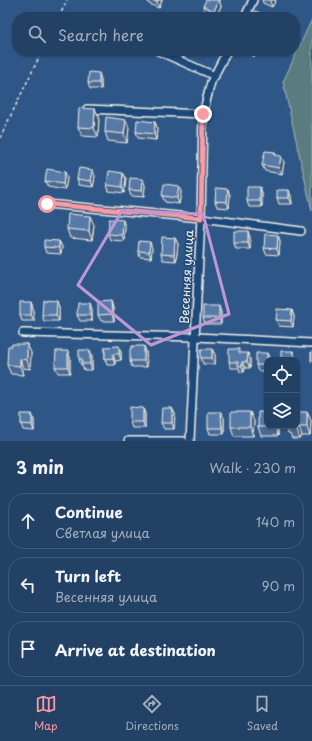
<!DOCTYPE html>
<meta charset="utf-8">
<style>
:root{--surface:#224165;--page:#2a486b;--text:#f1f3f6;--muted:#a2afbf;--line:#3f5a79;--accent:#ff9aa2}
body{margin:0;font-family:"Playpen Sans",sans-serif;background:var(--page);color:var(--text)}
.controls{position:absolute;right:12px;bottom:12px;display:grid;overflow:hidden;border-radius:8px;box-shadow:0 1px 3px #0004}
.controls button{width:36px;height:36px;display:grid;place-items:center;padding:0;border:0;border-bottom:1px solid var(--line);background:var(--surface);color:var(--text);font:20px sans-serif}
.stop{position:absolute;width:12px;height:12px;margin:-9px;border:3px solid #ff9aa2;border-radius:50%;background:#fff}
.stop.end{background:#ff9aa2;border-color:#fff;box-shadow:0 1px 4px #0008}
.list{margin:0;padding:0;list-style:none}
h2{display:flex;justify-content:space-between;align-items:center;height:52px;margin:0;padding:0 16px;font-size:17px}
h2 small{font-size:13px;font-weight:400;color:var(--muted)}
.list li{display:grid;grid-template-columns:26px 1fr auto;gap:12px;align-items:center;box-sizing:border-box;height:56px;margin:0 8px 8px;padding:0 8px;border:1px solid var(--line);border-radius:16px}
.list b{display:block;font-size:15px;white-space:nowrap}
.list p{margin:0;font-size:13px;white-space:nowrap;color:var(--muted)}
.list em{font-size:13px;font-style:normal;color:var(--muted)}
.icon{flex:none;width:22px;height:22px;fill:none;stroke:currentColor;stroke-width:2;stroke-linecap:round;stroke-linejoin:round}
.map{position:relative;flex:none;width:312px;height:441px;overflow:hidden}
.search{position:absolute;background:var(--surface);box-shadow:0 1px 3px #0004;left:12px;right:12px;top:12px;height:44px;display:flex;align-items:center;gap:10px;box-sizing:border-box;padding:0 14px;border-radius:16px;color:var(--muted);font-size:15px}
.sheet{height:244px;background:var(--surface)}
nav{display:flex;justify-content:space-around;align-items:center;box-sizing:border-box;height:56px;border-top:1px solid var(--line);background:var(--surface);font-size:11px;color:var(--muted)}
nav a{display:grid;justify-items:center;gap:2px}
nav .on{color:var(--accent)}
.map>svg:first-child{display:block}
</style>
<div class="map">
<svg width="312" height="441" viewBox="0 0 312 441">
<rect width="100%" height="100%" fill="#2e5787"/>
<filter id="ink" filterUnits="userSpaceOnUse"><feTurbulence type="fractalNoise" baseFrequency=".025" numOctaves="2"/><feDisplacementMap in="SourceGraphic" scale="8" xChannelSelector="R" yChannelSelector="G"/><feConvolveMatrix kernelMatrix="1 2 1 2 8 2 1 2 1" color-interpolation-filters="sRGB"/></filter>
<g filter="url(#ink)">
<!-- green -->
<path fill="#5a7b80" stroke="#a7b6b4" d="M312,19V211L283,82Z"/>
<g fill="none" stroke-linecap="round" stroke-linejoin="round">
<defs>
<path id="minor" d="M245,17L253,0
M158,51L215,76
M87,109L203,114
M47,204L201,218L301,231
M23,333L196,337L312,343
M128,441H183
M190,441L201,218L203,114L211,82L227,51"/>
</defs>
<!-- minor casing -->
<use href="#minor" stroke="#f4f1e8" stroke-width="10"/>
<!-- path -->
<path stroke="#f4f1e8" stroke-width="1.5" stroke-dasharray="3 3" stroke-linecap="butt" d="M59,17L67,0
M0,138L42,51"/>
<!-- minor -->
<use href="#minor" stroke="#1f4a7a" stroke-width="7"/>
</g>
<!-- wall -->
<path fill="#4b6990" stroke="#f4f1e8" d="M147,0H162L159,8L149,4Z
M219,0L221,6L216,17L205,12L203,6Z
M262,0H276L272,7L263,3Z
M242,51H257L254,57Z
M101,79V89H90L88,83Z
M95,109L99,117L98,137L82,136L78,127Z
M126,120L129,128L127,143L108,141L105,132Z
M155,122L157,128L156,140L138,138L136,132Z
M275,152L276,155L284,162L282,174L265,171L262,165Z
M123,173L126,179L124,193L109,191L107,185Z
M95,176L93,187L79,185L77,179Z
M67,178L65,190L48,187L45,181Z
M145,185L144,197L131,196L129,190Z
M179,186L181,192L179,204L165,202L162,196Z
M260,187L262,193V207H249L247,201Z
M230,195L229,208L217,207L215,201Z
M291,196L292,204H279L277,198Z
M94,225L92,240L70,238L67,229Z
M125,226L124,241L110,240L108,234Z
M278,235L280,241L279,255L266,254L264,248Z
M250,237V249H236L234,243Z
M175,238L178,244L176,261L163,260L161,254Z
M59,241L62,247L61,254L46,253L44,247Z
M152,248L151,258L140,257L138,251Z
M111,301L113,308L114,321H101L98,315Z
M31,302L33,308L34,321H22L20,315Z
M59,307V321H44L42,315Z
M92,309V321H80L77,315Z
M221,312V324H205L203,318Z
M294,316L293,327L279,326L276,320Z
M27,344L31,353L30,369L23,368V375L11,374L7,365L12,346Z
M144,346L146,352L147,367H132L130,361Z
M105,347L121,352V360L115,361V365H107L105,359Z
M212,349L215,355V364H203L201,358Z
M90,350L92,356V370H84L82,365H81L79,359Z
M240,353L250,359V368H245L244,372H240L239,368H231L229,362Z
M70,357V373H58L55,367Z
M270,359L267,360V371H258L256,365Z
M143,408L145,414V428H132L130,422Z
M172,408L175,414L174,429H164L161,423Z
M307,412L311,421L310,436H302L300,439H292L290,434H288L285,426H297Z
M32,414L34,420V431L23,430L21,424Z
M224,418V434H210L208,428Z
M254,421L253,436H234L231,427Z
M267,426H278V436H261L258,427Z"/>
<!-- shaded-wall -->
<path fill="#3d5575" stroke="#f4f1e8" d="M158,0H162L159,8L157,2Z
M219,0L221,6L216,17L214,11Z
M271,0H276L272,7L270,1Z
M252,51H257L254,57Z
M99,73L101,79V89L99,83Z
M95,109L99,117L98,137L94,128Z
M126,120L129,128L127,143L124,134Z
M155,122L157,128L156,140L154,134Z
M281,156L284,162L282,174L279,168Z
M93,170L95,176L93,187L91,181Z
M65,172L67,178L65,190L63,184Z
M123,173L126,179L124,193L122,187Z
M143,179L145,185L144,197L142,191Z
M179,186L181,192L179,204L177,198Z
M260,187L262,193V207L260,201Z
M228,189L230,195L229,208L227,202Z
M289,190L291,196L292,204L289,198Z
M90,216L94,225L92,240L89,231Z
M123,220L125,226L124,241L122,235Z
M248,231L250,237V249L248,243Z
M278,235L280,241L279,255L277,249Z
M175,238L178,244L176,261L174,255Z
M59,241L62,247L61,254L59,248Z
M150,242L152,248L151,258L149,252Z
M57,301L59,307V321L56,315Z
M111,301L113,308L114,321L112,314Z
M31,302L33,308L34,321L31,315Z
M90,303L92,309V321L90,315Z
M219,306L221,312V324L219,318Z
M292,310L294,316L293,327L291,321Z
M27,344L31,353L30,369L27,360Z
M119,346L121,352V360L119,354Z
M144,346L146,352L147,367L144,361Z
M212,349L215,355V364L212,358Z
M90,350L92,356V370L90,364Z
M68,351L70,357V373L68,367Z
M293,351L295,357V360H292Z
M248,353L250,359V368L247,362Z
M267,353L270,359V360H267Z
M113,354L115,361V365L113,358Z
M20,359L23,368V375L20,366Z
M242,362L245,368L244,372L242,366Z
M143,408L145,414V428L143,422Z
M172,408L175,414L174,429L172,423Z
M221,412L224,418V434L222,428Z
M250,412L254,421L253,436L250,427Z
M307,412L311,421L310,436L307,427Z
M32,414L34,420V431L32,425Z
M275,426H278V436L275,427Z
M299,427L302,436L300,439L297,430Z"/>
<!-- building -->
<path fill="#577aa7" stroke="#f4f1e8" d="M151,0H158L157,2Z
M206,0H219L214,11L203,6Z
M255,11L266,15L265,17H252Z
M89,72L99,73V83H88Z
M79,108L95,109L94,128L78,127Z
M106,117L126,120L124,134L105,132Z
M137,120L155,122L154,134L136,132Z
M265,151L275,152L274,155L281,156L279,168L262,165Z
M79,168L93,170L91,181L77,179Z
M47,169L65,172L63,184L45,181Z
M109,171L123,173L122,187L107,185Z
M130,178L143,179L142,191L129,190Z
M164,184L179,186L177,198L162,196Z
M247,187H260V201H247Z
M216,188L228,189L227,202L215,201Z
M277,190H289V198H277Z
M68,214L90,216L89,231L67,229Z
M109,219L123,220L122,235L108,234Z
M234,231H248V243H234Z
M265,234L278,235L277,249L264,248Z
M162,237L175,238L174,255L161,254Z
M44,240L59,241V248L44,247Z
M139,241L150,242L149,252L138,251Z
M43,300L57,301L56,315H42Z
M111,301L112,314L98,315V302Z
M20,302H31V315H20Z
M78,303H90V315H77Z
M203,306H219V318H203Z
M277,309L292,310L291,321L276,320Z
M12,344H27V360L20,359V366L7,365L8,346H12Z
M119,346V354H113V358L105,359V347Z
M132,346H144V361H130V349L132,348Z
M201,349H212V358H201Z
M229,349H239V353H248L247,362H242V366H238V362H229Z
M79,350H90V364H82V359H79Z
M56,351H68V367H55Z
M281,351H293L292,360H281Z
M311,352H312V361H311Z
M256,353H267V365H256Z
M130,407L143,408V422H130Z
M162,408H172V423H161Z
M208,412H221L222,428H208Z
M231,412H250V427H231Z
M258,412H267V426H275V427H258Z
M297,412H307V427H299L297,430H288L289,426H297Z
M21,414H32V425L21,424Z"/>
</g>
<g fill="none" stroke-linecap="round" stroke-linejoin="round" filter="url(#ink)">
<!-- route -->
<path stroke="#ff9aa2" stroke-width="5" d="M47,204L201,218L203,114"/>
</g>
<!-- marked area -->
<path fill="none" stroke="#be98d6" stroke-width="3" stroke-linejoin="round" d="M122,211L203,214L229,314L151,345L78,285Z"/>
<g text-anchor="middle" stroke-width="3" stroke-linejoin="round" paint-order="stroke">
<!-- street labels -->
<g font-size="12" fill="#f4f1e8" stroke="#1f4a7a">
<text transform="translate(187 277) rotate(-87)" y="4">Весенняя улица</text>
</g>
</g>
</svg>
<div class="controls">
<button><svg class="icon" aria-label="locate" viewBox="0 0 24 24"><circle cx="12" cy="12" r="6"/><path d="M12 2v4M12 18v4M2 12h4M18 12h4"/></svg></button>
<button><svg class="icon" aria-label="layers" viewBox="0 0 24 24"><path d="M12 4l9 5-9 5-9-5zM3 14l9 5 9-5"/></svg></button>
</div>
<div class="stop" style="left:47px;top:204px"></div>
<div class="stop end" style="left:203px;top:114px"></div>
<div class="search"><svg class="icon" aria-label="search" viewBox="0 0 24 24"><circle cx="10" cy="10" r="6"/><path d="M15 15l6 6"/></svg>Search here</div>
</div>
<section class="sheet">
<h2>3 min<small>Walk · 230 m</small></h2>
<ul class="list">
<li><svg class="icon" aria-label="ahead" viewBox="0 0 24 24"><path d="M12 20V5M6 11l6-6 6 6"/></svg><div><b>Continue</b><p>Светлая улица</p></div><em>140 m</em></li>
<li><svg class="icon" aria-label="left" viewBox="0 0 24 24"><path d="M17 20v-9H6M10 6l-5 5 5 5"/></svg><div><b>Turn left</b><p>Весенняя улица</p></div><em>90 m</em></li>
<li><svg class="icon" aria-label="arrive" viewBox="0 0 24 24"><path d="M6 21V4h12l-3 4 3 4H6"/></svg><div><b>Arrive at destination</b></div></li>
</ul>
</section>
<nav>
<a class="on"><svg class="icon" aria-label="map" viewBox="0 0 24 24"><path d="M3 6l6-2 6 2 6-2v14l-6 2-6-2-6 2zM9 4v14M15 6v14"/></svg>Map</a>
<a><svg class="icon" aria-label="directions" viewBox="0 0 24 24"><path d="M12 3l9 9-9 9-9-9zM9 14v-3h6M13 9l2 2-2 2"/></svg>Directions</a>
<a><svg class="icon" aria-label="saved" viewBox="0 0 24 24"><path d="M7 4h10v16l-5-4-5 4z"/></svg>Saved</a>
</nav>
